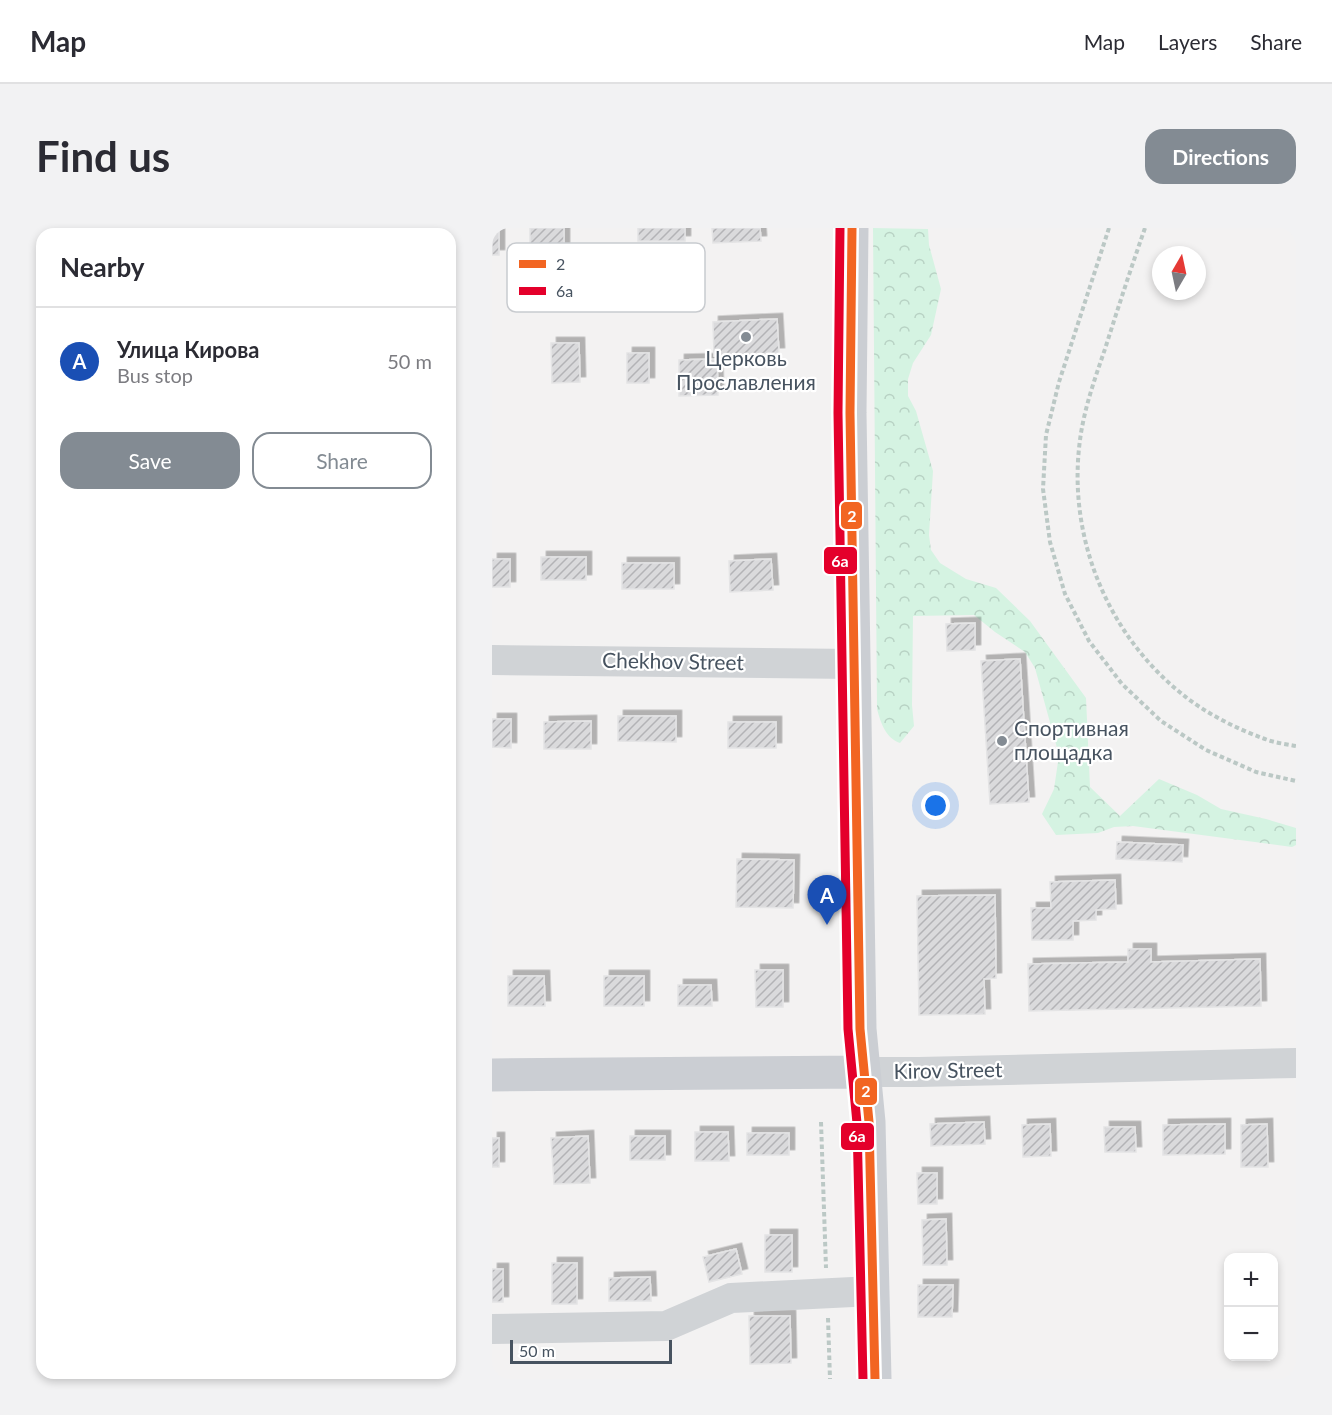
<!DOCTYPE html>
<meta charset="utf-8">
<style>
:root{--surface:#fff;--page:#f2f2f3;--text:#2b2b33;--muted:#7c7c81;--line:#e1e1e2;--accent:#838b93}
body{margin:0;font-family:Lato,sans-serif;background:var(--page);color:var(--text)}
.controls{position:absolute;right:18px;bottom:18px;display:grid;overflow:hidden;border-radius:12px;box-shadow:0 3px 9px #0003}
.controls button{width:54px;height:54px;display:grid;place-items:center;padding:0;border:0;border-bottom:2px solid var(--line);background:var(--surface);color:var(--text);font:30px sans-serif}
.compass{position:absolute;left:660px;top:18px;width:54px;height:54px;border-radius:50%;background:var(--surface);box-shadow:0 3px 9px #0003;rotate:9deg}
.scale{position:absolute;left:18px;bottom:15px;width:162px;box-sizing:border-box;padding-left:6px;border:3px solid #475360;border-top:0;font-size:16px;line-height:21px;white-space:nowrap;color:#475360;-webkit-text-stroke:4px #fff;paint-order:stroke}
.you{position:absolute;left:444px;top:578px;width:21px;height:21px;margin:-15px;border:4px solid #fff;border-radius:50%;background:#1a73e8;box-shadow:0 0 0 9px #1a73e833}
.badge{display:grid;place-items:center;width:39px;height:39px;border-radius:50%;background:var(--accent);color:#fff;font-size:20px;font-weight:700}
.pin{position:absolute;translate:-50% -50px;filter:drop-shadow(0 2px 3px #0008)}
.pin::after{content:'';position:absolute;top:32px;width:21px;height:18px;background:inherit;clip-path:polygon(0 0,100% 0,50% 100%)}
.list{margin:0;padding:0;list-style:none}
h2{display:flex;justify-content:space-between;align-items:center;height:78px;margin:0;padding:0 24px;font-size:26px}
h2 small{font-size:20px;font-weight:400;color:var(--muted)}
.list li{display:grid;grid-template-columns:39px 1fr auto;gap:18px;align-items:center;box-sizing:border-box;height:108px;padding:0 24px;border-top:2px solid var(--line)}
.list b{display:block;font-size:22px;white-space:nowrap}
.list p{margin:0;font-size:20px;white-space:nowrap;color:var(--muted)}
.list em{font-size:20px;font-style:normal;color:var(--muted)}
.actions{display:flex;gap:12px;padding:18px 24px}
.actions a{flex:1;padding:14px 0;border:2px solid var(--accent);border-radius:18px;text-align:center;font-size:21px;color:var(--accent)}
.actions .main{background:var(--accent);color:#fff}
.map{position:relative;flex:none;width:804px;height:1151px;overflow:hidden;border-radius:18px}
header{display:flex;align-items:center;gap:36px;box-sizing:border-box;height:84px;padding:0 30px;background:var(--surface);border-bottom:2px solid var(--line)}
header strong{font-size:28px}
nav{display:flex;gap:33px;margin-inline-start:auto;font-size:21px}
.intro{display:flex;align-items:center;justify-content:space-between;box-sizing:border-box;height:144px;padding:0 36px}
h1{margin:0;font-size:42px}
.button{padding:15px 27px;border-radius:18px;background:var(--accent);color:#fff;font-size:21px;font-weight:700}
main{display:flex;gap:36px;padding:0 36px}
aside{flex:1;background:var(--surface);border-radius:18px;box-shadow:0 3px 9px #0003}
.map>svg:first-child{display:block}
</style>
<header>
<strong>Map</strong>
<nav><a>Map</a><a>Layers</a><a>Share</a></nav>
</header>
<div class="intro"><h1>Find us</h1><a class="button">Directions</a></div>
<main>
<aside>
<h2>Nearby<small></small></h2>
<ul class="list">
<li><span class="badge" style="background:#1a4fb4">A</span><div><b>Улица Кирова</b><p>Bus stop</p></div><em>50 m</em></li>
</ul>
<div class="actions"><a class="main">Save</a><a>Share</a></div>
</aside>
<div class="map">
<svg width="804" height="1151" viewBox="0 0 804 1151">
<defs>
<pattern id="forest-crowns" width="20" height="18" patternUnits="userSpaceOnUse" patternTransform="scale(1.5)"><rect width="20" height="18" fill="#d5f3e2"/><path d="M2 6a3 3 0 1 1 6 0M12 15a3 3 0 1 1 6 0" fill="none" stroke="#b8d2c4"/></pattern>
<pattern id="building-hatch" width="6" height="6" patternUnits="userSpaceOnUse" patternTransform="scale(1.5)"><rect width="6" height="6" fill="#dadadc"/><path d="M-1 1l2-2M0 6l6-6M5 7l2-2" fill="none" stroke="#b3b3b6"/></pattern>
<filter id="shadow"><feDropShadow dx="5.5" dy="-5.5" stdDeviation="0" flood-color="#0004"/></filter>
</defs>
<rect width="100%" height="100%" fill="#f3f2f2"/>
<!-- forest -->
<path fill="url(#forest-crowns)" d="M381,0L436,1L437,17L449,61L439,107L421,135L416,151V168L424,183L441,243L437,307L439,322L448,335L474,351L504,360L538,393L594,470L598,559L628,588L667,551L705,567L729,581L774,591L804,600V617L800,619L641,598L622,599L606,605L564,607L550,586L562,561L567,527L543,440L533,424L503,404L482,387L421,388L420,477L422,498L408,515C394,510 389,496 385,481Z"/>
<!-- building -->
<path fill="url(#building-hatch)" stroke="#e4e4e5" stroke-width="1.5" filter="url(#shadow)" d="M0,0H7V27H0Z
M38,0H72V21H38Z
M146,0H193V13H146Z
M220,0H268L269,13L221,15Z
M285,91L287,125L222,128L221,94Z
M59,115H87L88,154L60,155Z
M135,125H157V155H135Z
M225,131L226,167L187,168V132Z
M49,329H94V352H49Z
M0,331H18V359H0Z
M279,331L281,362L238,364L237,333Z
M130,335H182V361H130Z
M483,395V422L455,423L454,396Z
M528,431L537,574L498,576L489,433Z
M126,488H184V514L126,513Z
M0,491H19V520L0,519Z
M99,493V521H52V494Z
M236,494H284V520H236Z
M625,614L691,617L690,634L624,631Z
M245,631L302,632L301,680L244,679Z
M623,652L624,681L604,682V692L581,693V712H540L539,680H559L558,654Z
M503,667L504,750L492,751L493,786L427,787L425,668Z
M636,721H659V734L768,731L769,778L537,783L536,736L636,734Z
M263,742H291V779H264Z
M16,748H52L53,778H16Z
M112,748H152V778H112Z
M186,757H219L220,778H186Z
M492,894L493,916L439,918L438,896Z
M558,896L559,928L531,929L530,897Z
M733,896V926L671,927V897Z
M775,896L776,939H749V897Z
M612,899H643L644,924H613Z
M203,904H236L237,933H203Z
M255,905H297V927H255Z
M96,908L98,955L62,956L59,910Z
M138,908H173V932H138Z
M0,910H7V939H0Z
M425,945H445V976H426Z
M454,991L455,1037H431L430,992Z
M273,1007H300V1044H273Z
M244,1021L250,1046L217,1054L211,1029Z
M60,1035H85V1076H60Z
M0,1041H11V1074H0Z
M158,1049L159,1073H117V1050Z
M426,1057H461L460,1089H426Z
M257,1088H298L299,1135L258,1136Z"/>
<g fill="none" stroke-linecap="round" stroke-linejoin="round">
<!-- path -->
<path stroke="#bbc8c5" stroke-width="4" stroke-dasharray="4.5 3" stroke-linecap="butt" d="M617,0L567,154L554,207L551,261L558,314L573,366L597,413L630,456L669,493L714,522L764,544L804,553
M653,0C639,40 626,80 613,121C603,150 592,181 588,212C575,308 615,406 690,466C713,485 745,501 773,511C783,515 794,516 804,518
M329,894L334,1040
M336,1090L338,1151"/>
<!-- minor -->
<path stroke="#d0d3d6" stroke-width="30" d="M0,432L363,436
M372,844H427L804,835
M0,1101L174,1098L239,1070L381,1063"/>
<!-- major -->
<path stroke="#cbced3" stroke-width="33" d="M360,0L358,185L368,801L377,894L383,1151
M0,847L372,844"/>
<defs>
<path id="bus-1" d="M360,0L358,185L368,801L377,894L383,1151"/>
<path id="bus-2" d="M348,0L346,185L356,801L365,895L371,1151"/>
</defs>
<!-- bus-1 casing -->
<use href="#bus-1" stroke="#fff" stroke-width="14"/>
<!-- bus-2 casing -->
<use href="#bus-2" stroke="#fff" stroke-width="14"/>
<!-- bus-1 -->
<use href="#bus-1" stroke="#f26522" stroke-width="9"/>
<!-- bus-2 -->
<use href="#bus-2" stroke="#e4002b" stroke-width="9"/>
</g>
<!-- markers -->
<g fill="#838b93" stroke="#fff" stroke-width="2">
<circle cx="254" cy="109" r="6"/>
<circle cx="510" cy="513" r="6"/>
</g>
<g text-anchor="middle" stroke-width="4.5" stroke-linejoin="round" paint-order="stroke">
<!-- poi labels -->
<g font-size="21" fill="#475360" stroke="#fff">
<text x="254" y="138">Церковь<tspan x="254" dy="24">Прославления</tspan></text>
<text x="522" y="508" text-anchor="start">Спортивная<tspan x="522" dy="24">площадка</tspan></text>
</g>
<!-- street labels -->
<g font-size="21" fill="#475360" stroke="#fff">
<text transform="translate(181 434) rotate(1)" y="7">Chekhov Street</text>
<text transform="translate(456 843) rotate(-1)" y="7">Kirov Street</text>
</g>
</g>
<!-- legend -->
<rect x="15" y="15" width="198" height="69" rx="9" fill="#fff" stroke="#c8cbcf" stroke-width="1.5"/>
<rect x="27" y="32" width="27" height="8" fill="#f26522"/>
<rect x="27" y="59" width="27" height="8" fill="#e4002b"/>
<g font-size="16" fill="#475360">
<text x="64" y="42">2</text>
<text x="64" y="69">6а</text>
</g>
<g stroke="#fff" stroke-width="2">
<rect x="348" y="273" width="23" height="29" rx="6" fill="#f26522"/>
<rect x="331" y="318" width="35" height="29" rx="6" fill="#e4002b"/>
<rect x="362" y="849" width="24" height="29" rx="6" fill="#f26522"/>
<rect x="348" y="894" width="35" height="29" rx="6" fill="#e4002b"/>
</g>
<g font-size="16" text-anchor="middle" font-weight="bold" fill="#fff">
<text x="360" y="294">2</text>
<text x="348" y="339">6а</text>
<text x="374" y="869">2</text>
<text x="365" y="914">6а</text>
</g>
</svg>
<div class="controls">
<button>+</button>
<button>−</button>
</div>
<svg class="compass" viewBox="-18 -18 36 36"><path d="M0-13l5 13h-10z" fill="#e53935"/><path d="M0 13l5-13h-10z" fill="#7c7c81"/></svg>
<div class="scale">50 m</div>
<div class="you"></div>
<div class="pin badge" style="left:335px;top:697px;background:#1a4fb4">A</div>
</div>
</main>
